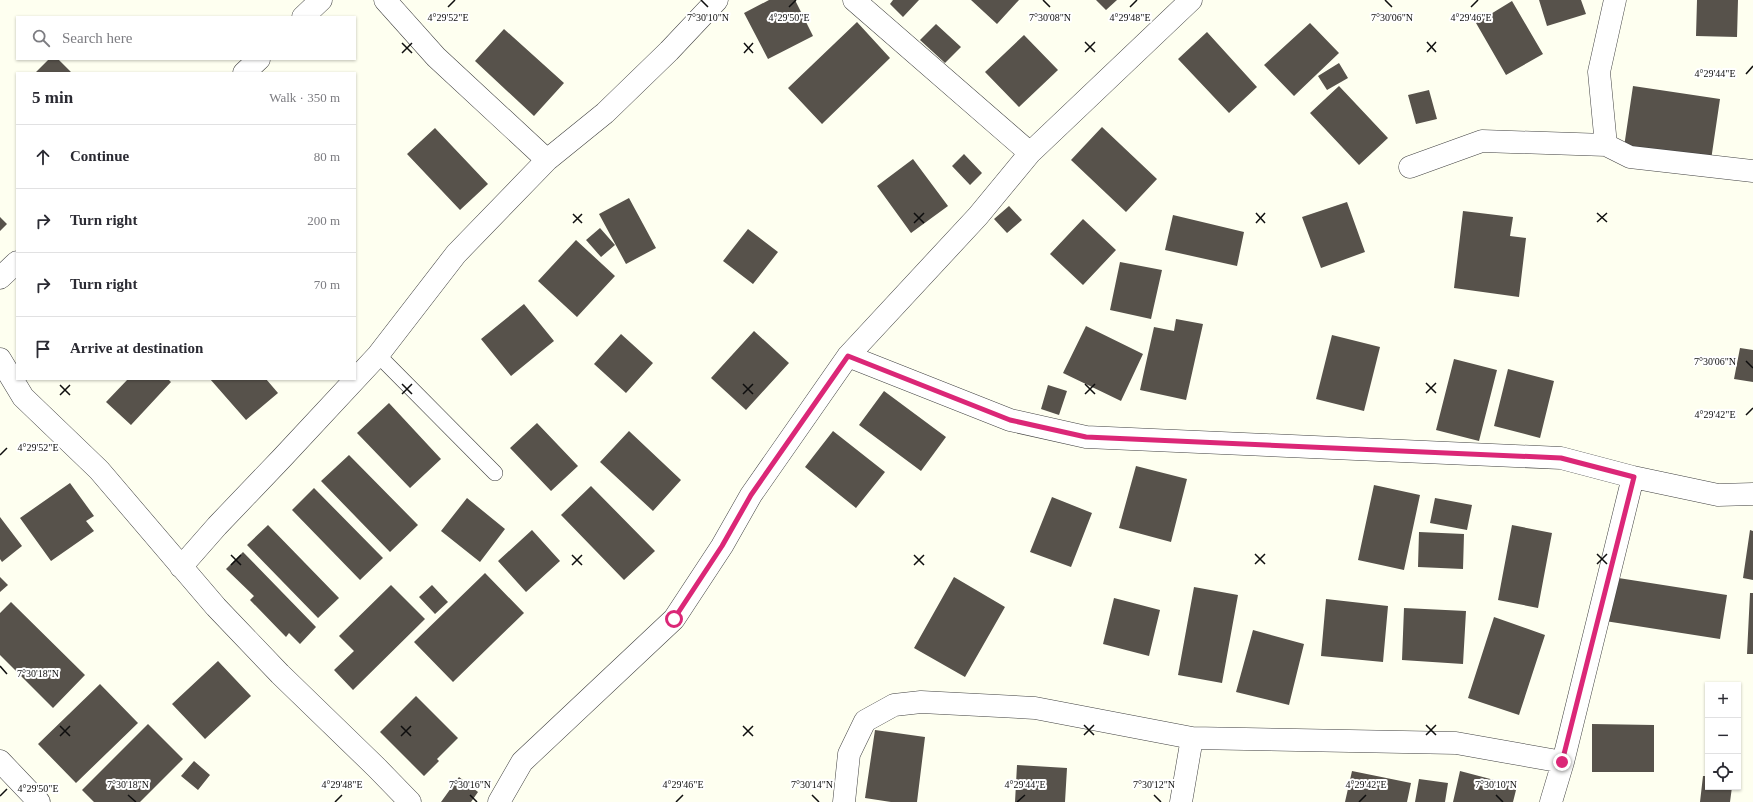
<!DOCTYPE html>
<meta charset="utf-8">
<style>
:root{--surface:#fff;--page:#f2f2f3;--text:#2b2b33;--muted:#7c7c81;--line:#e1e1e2}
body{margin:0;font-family:"Times New Roman",serif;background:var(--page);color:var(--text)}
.controls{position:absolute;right:12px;bottom:12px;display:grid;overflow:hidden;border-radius:0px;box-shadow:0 1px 3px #0004}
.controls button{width:36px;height:36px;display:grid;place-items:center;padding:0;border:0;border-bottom:1px solid var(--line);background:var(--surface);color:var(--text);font:20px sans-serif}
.stop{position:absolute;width:12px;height:12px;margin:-9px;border:3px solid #db2777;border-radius:50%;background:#fff}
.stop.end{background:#db2777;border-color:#fff;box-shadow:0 1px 4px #0008}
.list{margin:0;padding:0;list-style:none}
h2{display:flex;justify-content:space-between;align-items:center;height:52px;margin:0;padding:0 16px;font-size:17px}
h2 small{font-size:13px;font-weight:400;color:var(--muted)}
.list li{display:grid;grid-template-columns:26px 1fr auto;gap:12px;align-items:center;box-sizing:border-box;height:64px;padding:0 16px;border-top:1px solid var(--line)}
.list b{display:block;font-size:15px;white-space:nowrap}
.list em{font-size:13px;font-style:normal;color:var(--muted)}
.icon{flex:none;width:22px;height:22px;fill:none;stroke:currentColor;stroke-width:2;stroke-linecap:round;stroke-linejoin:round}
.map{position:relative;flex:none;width:1753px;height:802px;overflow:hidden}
.search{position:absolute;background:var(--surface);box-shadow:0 1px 3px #0004;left:16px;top:16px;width:340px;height:44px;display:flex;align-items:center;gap:10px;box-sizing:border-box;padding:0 14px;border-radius:0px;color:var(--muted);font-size:15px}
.panel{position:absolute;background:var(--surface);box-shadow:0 1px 3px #0004;left:16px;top:72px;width:340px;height:308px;border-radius:0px}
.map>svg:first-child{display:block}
</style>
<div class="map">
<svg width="1753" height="802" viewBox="0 0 1753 802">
<rect width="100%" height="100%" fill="#fefff0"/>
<!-- building -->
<path fill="#57524b" d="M769,0H795L813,36L768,59L744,13Z
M893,0H919L903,17L890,4Z
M971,0H1019L997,24Z
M1096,0H1117L1106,10Z
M1539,0H1581L1586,14L1547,26Z
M1697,0H1738L1737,37L1696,36Z
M1512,1L1543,54L1506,75L1476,23Z
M857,22L890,58L822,124L788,88Z
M1310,23L1339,53L1294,96L1264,65Z
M936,24L961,47L945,63L920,40Z
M504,29L564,83L534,116L475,61Z
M1207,32L1257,87L1229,113L1178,59Z
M1024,35L1058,70L1019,107L985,72Z
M49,59H58L72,73H35Z
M1339,63L1348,78L1327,90L1318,76Z
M1339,86L1388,138L1359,165L1310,113Z
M1633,86L1720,99L1711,160L1624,147Z
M1429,90L1437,119L1416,124L1408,95Z
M1102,127L1157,179L1126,212L1071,160Z
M435,128L488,184L460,210L407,154Z
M964,154L982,173L970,185L952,166Z
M913,159L948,206L911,233L877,186Z
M629,198L656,248L626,264L599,214Z
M1347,202L1365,252L1321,268L1302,217Z
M1009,206L1022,220L1007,233L994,219Z
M1463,211L1513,217L1510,236L1526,238L1519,297L1454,288Z
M1173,215L1244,232L1237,266L1165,250Z
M0,217L7,224L0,231Z
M1083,219L1116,250L1083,285L1050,254Z
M600,228L615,245L601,257L586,240Z
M748,229L778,252L753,284L723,261Z
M576,240L615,276L577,317L538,281Z
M1120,262L1162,270L1151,319L1110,310Z
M524,304L554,341L511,376L481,339Z
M1176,319L1203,324L1186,400L1140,390L1154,327L1174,331Z
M1086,326L1143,354L1121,401L1063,373Z
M754,331L789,363L746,410L711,378Z
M621,334L653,363L626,393L594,364Z
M1332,335L1380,347L1364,411L1316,399Z
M1740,348L1753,350V382L1734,379Z
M1454,359L1497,370L1479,441L1436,430Z
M1508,369L1554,381L1540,438L1494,426Z
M128,379H168L171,382L131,425L106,402Z
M210,379H266L278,393L246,420Z
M1048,385L1067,391L1059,415L1041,409Z
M884,391L946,437L921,471L859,425Z
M389,403L441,459L410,488L357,433Z
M537,423L578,466L551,491L510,448Z
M629,431L681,480L653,511L600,462Z
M833,431L885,472L856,508L805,467Z
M349,455L418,525L390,552L321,481Z
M1136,466L1187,479L1171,542L1119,528Z
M70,483L94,516L86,521L94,531L51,561L20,518Z
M1374,485L1420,495L1404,570L1358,560Z
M591,486L655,551L624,580L561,515Z
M314,488L383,558L360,580L292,510Z
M1052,497L1092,513L1071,567L1030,552Z
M467,498L505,529L480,562L441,531Z
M1435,498L1472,505L1467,530L1430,523Z
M0,517L22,546L2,562L0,559Z
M268,525L339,598L318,618L247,545Z
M1512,525L1552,533L1538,608L1498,600Z
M532,530L560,561L526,592L498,561Z
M1750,530L1753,531V580L1743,578Z
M1419,532L1464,534L1463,569L1418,567Z
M243,552L316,627L300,644L289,633L286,637L250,600L254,596L226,569Z
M485,573L524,613L453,682L414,642Z
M0,577L8,585L0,592Z
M954,577L1005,607L965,677L914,648Z
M1612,577L1727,595L1720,639L1605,621Z
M391,585L425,619L353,690L334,670L354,651L339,636Z
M432,585L448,602L435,614L419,597Z
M1194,587L1238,595L1222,683L1178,675Z
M1750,593H1753V654H1747Z
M1114,598L1160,610L1149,656L1103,644Z
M1326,599L1388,606L1383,662L1321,656Z
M11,602L85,675L53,708L0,655V613Z
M1404,608L1466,611L1463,664L1402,660Z
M1494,617L1545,635L1519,715L1468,698Z
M1253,630L1304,644L1289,705L1236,692Z
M218,661L251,696L205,739L172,704Z
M100,684L138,723L76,783L38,744Z
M416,696L458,738L437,759L439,761L424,776L380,732Z
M148,724L183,759L140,802H94L82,790Z
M1592,724L1654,725V772H1592Z
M875,730L925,737L917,802H891L865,798Z
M194,761L210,775L198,790L181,776Z
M1017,765L1067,768L1065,802H1015Z
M1352,771L1411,783L1407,802H1345Z
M1460,771L1517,786L1513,802H1453Z
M1703,776H1708V787H1732L1730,802H1700Z
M459,777L478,792L471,802H441Z
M1419,779L1448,783L1445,802H1415Z"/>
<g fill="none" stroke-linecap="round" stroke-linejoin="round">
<defs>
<path id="lane" d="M378,355L495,473"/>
<path id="street" d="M385,0L436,57L547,160
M854,0L1030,153
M1615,0L1599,72L1606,145L1630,157L1753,171
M303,17L321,0
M244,73L259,59
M1410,167L1482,141L1606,145
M0,278L17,262
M848,356L1010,420L1086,437L1561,458L1633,477L1718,495L1753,494
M0,359L23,397L99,470L216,607L280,674L377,768L410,802
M181,567L217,526L282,458L378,355L456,254L547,160L605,113L669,51L717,0
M0,761L39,802
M499,802L522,762L674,619L722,546L751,495L848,356L978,216L1030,153L1191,0
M844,802L849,754L865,721L894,705L921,702L1035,708L1192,738L1456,743L1563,762
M1181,802L1192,738
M1551,802L1563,762L1633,477"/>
</defs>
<!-- lane casing -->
<use href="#lane" stroke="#414141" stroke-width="16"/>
<!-- street casing -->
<use href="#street" stroke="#414141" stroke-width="23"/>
<!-- lane -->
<use href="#lane" stroke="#fff" stroke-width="15"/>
<!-- street -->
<use href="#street" stroke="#fff" stroke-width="22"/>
</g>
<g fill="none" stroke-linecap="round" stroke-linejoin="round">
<!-- route -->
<path stroke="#db2777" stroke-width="5" d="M674,619L722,546L751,495L848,356L1010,420L1086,437L1561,458L1634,477L1562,762"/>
</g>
<!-- ticks -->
<path fill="none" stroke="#0e0e0e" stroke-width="1.5" d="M701,0L708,7M1043,0L1050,7M1385,0L1392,7M448,7L455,0M789,7L796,0M1130,7L1137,0M1471,7L1478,0M1085,42L1095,52M1427,42L1436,52M402,43L412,53M744,43L753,53M1085,52L1095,42M1427,52L1436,42M402,53L412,43M744,53L753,43M1746,74L1753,66M914,213L924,223M1256,213L1265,223M1597,213L1607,222M573,214L582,223M1597,222L1607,213M573,223L582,214M914,223L924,213M1256,223L1265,213M1746,361L1753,368M1426,383L1436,393M402,384L412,394M743,384L753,394M1085,384L1095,394M60,385L70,395M1426,393L1436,383M402,394L412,384M743,394L753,384M1085,394L1095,384M60,395L70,385M1746,415L1753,408M0,455L7,448M1255,554L1265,564M1597,554L1607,564M231,555L241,565M572,555L582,565M914,555L924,565M1255,564L1265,554M1597,564L1607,554M231,565L241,555M572,565L582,555M914,565L924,555M0,666L7,674M1084,725L1094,735M1426,725L1436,735M60,726L70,736M401,726L411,736M743,726L753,736M1084,735L1094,725M1426,735L1436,725M60,736L70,726M401,736L411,726M743,736L753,726M128,795L136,802M470,795L477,802M812,795L819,802M1154,795L1161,802M1496,795L1503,802M0,796L7,789M335,802L342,795M676,802L683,795M1017,802L1025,795M1359,802L1366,795"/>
<g font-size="10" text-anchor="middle" fill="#0e0e0e" stroke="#fff" stroke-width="4" stroke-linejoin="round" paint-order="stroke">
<text x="448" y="21">4°29'52"E</text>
<text x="708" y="21">7°30'10"N</text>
<text x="789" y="21">4°29'50"E</text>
<text x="1050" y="21">7°30'08"N</text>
<text x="1130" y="21">4°29'48"E</text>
<text x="1392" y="21">7°30'06"N</text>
<text x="1471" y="21">4°29'46"E</text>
<text x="1715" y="77">4°29'44"E</text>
<text x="1715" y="365">7°30'06"N</text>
<text x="1715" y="418">4°29'42"E</text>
<text x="38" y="451">4°29'52"E</text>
<text x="38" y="677">7°30'18"N</text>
<text x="342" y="788">4°29'48"E</text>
<text x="683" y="788">4°29'46"E</text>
<text x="1025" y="788">4°29'44"E</text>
<text x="128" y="788">7°30'18"N</text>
<text x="470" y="788">7°30'16"N</text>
<text x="812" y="788">7°30'14"N</text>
<text x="1154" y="788">7°30'12"N</text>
<text x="1366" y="788">4°29'42"E</text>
<text x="1496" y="788">7°30'10"N</text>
<text x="38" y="792">4°29'50"E</text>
</g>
</svg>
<div class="controls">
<button>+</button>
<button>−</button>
<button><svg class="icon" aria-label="locate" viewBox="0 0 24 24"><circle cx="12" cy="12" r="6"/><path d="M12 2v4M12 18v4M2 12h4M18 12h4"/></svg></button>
</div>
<div class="stop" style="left:674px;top:619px"></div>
<div class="stop end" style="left:1562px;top:762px"></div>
<div class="search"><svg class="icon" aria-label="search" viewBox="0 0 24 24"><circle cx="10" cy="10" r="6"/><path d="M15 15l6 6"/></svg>Search here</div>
<section class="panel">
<h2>5 min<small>Walk · 350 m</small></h2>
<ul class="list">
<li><svg class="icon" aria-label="ahead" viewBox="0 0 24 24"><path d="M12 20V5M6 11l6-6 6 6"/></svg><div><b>Continue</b></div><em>80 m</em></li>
<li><svg class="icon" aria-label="right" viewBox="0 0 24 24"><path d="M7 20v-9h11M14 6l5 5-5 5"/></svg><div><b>Turn right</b></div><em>200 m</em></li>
<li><svg class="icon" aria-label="right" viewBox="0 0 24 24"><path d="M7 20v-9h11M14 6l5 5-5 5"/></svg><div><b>Turn right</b></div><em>70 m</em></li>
<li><svg class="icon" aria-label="arrive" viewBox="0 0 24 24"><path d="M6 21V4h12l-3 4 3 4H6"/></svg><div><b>Arrive at destination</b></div></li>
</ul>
</section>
</div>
